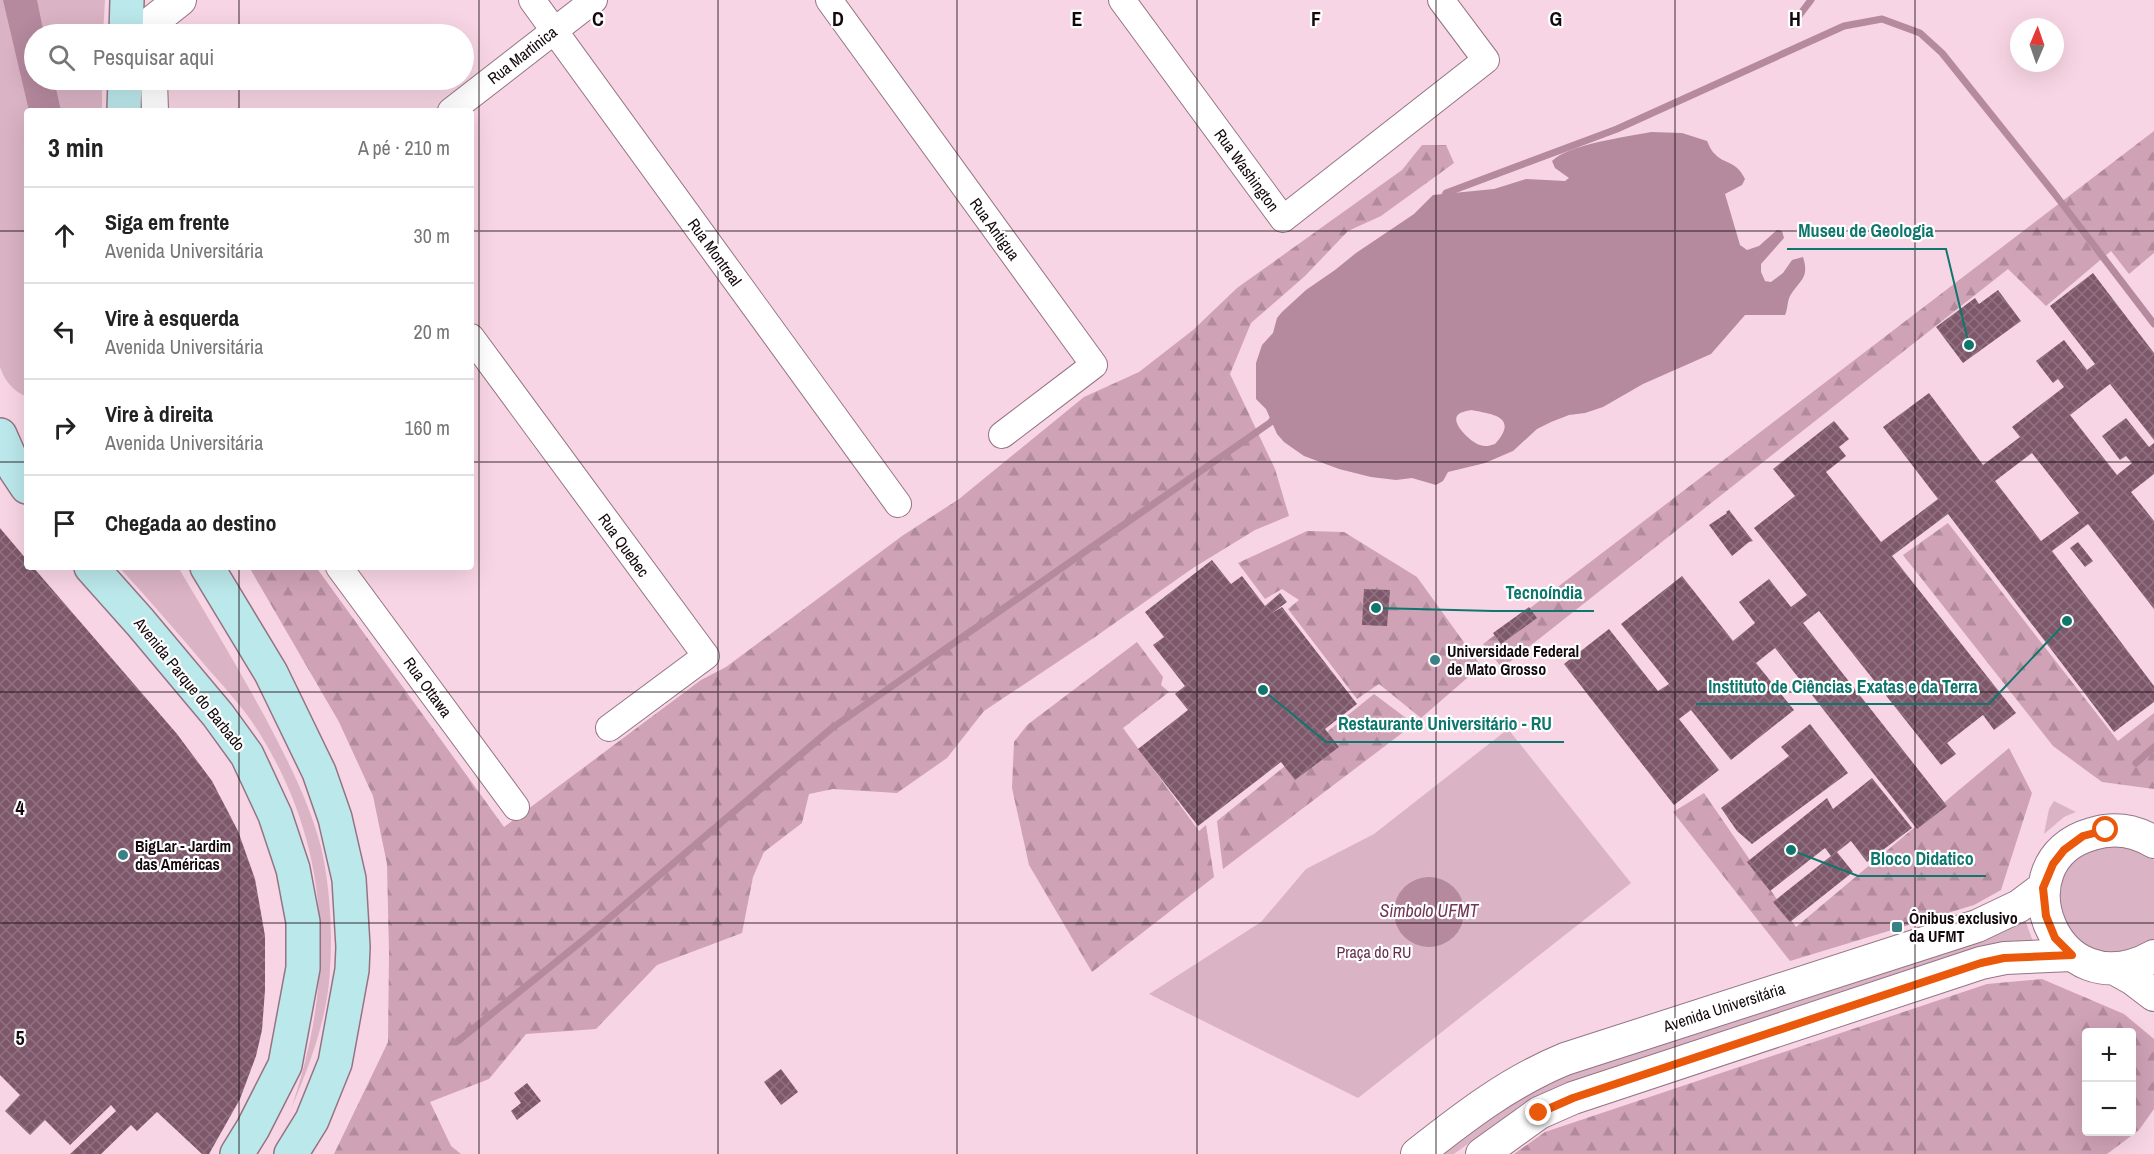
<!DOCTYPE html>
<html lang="pt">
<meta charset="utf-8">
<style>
:root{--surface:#fff;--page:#f2f2f2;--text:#222;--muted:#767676;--line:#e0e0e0}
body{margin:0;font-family:"Archivo Narrow",sans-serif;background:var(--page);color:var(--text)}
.controls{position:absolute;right:18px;bottom:18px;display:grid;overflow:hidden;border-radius:6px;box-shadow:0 6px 24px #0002}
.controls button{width:54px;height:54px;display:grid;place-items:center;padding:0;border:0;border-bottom:2px solid var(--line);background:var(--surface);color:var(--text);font:30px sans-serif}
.compass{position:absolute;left:2010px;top:18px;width:54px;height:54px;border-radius:50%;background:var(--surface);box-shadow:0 6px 24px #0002;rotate:2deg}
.stop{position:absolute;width:18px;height:18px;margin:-14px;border:4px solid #ea580c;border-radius:50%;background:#fff}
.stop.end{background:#ea580c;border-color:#fff;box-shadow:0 2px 6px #0008}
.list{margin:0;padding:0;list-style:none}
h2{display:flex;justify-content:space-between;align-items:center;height:78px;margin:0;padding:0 24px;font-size:26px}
h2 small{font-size:20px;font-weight:400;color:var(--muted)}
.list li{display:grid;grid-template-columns:39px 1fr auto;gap:18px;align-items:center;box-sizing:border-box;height:96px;padding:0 24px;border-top:2px solid var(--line)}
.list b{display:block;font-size:22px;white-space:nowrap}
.list p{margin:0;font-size:20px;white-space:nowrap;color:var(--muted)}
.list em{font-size:20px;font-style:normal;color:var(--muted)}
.icon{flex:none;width:33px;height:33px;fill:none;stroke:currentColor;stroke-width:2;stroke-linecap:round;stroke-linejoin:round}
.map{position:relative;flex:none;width:2154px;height:1154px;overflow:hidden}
.search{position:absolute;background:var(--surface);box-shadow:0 6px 24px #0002;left:24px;top:24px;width:450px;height:66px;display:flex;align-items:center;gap:15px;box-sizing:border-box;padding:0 21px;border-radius:33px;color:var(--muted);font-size:22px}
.panel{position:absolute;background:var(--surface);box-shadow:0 6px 24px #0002;left:24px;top:108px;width:450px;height:462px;border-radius:6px}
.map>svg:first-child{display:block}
</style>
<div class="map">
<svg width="2154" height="1154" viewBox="0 0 2154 1154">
<defs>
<pattern id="forest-firs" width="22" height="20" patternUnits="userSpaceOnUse" patternTransform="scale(1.5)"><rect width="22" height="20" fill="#cfa2b6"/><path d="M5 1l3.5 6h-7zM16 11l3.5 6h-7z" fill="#b18a9b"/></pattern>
<pattern id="building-cross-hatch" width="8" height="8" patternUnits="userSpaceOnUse" patternTransform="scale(1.5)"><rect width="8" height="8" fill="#7f576a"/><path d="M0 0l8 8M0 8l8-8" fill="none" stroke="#907381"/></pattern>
</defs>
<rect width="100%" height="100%" fill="#f8d5e4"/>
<!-- green -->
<path fill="#dab3c4" d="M0,0H105L103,34H34V80H102V111H27V397C14,392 4,380 0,367Z
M119,567H178C208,617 237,666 265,717C287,759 309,801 321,847C331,891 333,938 329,983C324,1028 308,1069 291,1109C335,980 333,852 260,734C246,711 227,690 209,670C180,635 150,601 119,567Z
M1508,729L1631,883L1358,1098L1149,994L1261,922L1306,869L1374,834Z
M2054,801L2076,812L2064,817L2044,834L2049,809Z
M2105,843L2141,850L2154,860V940L2148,946L2112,958L2076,945L2056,913L2060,875L2071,859Z
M2025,920L2034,944L1544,1095L1525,1102L1454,1154H1428L1511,1091Z"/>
<!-- forest -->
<path fill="url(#forest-firs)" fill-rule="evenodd" d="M2154,131V253L2129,274L2111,251L2046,306L2008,269L1502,668L1483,644Z
M1422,145H1446L1454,163L1381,216L1348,231L1305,276L1251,323L1230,374L1275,469L1289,516L1255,530L1193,568L1095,637L984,711L947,758L897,793L833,789L809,794L802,823L764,852L753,877L742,933L657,965L596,1029L526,1034L489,1079L430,1102L451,1146L461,1154H334L388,1042L389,953L387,864L373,796L339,722L249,567H316L504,827L701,680L726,667L902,536L959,499L1084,397L1139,372L1193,330L1237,288L1402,170Z
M1948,523L2118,741L2154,713V789L2102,782L2053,746L1903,555Z
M1307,531L1344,532L1417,577L1481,666L1421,718L1379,684L1357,699L1288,609L1299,600L1282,589L1265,599L1238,563Z
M1137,642L1163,677L1161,685L1169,692L1123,728L1199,831L1206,825L1214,877L1092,972L1029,865L1012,788L1014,742L1027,725Z
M1374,694L1414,724L1223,869L1217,821Z
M2009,748L2032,793L2001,890L1974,905L1790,961L1673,812L1704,793L1796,927Z
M2042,979L2124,1014L2154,1039V1109L2139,1130L2107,1154H1514L1545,1132L1987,984ZM2132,1032V1132H2086V1032Z"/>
<!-- water -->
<path fill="#b5899e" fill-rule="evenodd" d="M3,0H37L44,34H34V80H54L61,111H29Z
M1651,132L1682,133L1707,141C1709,145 1711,151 1715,154C1725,165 1736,160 1745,179L1742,185L1725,194L1740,245L1747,250L1759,246L1777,230L1782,231L1784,238L1761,264V272L1765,281L1771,282L1783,273L1792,260L1803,257C1810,279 1799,280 1790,296C1787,302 1788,308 1785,315H1745L1711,354L1643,384L1603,407L1585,413L1569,415L1551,422L1537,429L1513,451L1485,463L1448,472L1443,481L1436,485L1412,478L1396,480L1371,477L1339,469L1304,456L1284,442L1277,434L1266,409L1256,399V363L1262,345L1273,333L1277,318L1282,312L1306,290L1335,270L1356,253L1414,214L1433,195L1494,189L1526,179L1565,181L1569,178L1555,168L1552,161C1569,144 1626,137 1651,132ZM1471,410C1491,414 1520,416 1495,444C1489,446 1485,447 1480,445C1472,443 1452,425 1457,416C1459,412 1467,411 1471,410Z
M1394 912a35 35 0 1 1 70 0a35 35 0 1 1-70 0Z"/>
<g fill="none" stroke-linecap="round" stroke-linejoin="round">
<!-- stream -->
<path stroke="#b5899e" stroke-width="7" d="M1792,25L1811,0
M1443,199L1446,193L1617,129L1844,26L1882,19L1920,33L1942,53L2054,193L2154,324
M2136,763L2154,747
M458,1041L587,937L832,728L1271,422L1275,416"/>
</g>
<!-- building -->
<path fill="url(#building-cross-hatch)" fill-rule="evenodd" d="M2093,273L2154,353V440L2110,384L2070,415L2117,475L2132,463L2126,456L2120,460L2102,436L2126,418L2149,447L2154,443V474L2131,492L2154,521V609L2088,524L2052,551L2154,686V702L2114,732L1948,514L1892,556L2016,713L1994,730L1983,715L1947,743L1956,754L1941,765L1819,611L1803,623L1947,806L1917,829L1775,648L1756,663L1794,710L1731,760L1691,710L1679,719L1719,770L1674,805L1564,664L1609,629L1658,691L1669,684L1621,624L1682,576L1733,641L1755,623L1739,602L1769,579L1791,607L1807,595L1754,528L1795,496L1773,469L1834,421L1849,439L1839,447L1846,456L1826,472L1881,542L1938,499L1883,427L1929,393L1983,465L2020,437L2012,427L2064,387L2058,379L2053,383L2036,361L2064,340L2087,370L2095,364L2050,306ZM2032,453L2079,513L2041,541L1995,481Z
M1998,290L2021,321L1963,363L1936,327L1975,298L1979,304Z
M1729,510L1753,541L1749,542L1732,556L1709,525L1727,513L1726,512Z
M0,528L27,560V567H33L177,734L212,781L238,831L255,879L265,936V990L262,1030L256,1056L240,1099L209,1154H202L157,1112L137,1131L131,1125L101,1154H70L116,1111L111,1105L70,1145L45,1120L30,1135L5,1111L20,1095L0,1075Z
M2078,542L2093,561L2085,567L2070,548Z
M1212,560L1231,584L1242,576L1265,606L1280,593L1287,602L1272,613L1282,607L1357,704L1325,729L1339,747L1295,780L1281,762L1198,826L1138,749L1188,710L1175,694L1185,686L1153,645L1164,637L1145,612Z
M1364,589L1390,590L1387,626L1362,625Z
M1529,607L1537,618L1501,644L1493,633Z
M1810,724L1848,773L1752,844L1737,831L1721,808L1789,756L1781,747Z
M1872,778L1912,828L1867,862L1851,841L1837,852L1853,872L1790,922L1773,902L1831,856L1825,848L1770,891L1747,862L1827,798L1833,809Z
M781,1069L798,1092L781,1105L764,1082Z
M527,1083L541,1101L517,1120L511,1111L521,1103L514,1093Z"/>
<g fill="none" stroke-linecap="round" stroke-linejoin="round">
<defs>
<path id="minor" d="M532,0L898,504
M829,0L1094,365L1002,435
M1122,0L1283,219L1486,60L1441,0
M154,80L155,111
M451,111L594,0
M471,337L706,656L609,728
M339,567L516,807"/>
<path id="tertiary" d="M137,34L180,0
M2154,842C2134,830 2114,827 2092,834C1998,860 2054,1012 2154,956
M2115,969L2133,979L2154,995
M1417,1154C1464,1117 1509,1082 1565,1059L1977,926L2019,906L2043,888
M1482,1154L1539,1113L1573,1098L1981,963L2005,958L2072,955"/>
<path id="secondary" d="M126,34L127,0
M124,111L125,80
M0,435L15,469L27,487
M91,567L140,622L218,715L247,755L275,815L293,869L303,922V968L285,1065L253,1128L237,1154
M207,567L271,673L319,772L335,818L349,879L353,947L352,970L335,1063L312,1120L291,1154"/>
</defs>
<!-- minor casing -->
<use href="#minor" stroke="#947483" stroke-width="28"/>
<!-- tertiary casing -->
<use href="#tertiary" stroke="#947483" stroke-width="34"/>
<!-- secondary casing -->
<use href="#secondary" stroke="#947483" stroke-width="36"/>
<!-- minor -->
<use href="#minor" stroke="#fff" stroke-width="26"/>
<!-- tertiary -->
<use href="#tertiary" stroke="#fff" stroke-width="32"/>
<!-- secondary -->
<use href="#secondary" stroke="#bbe8eb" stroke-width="33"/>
</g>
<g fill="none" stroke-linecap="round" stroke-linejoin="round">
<!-- route -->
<path stroke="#ea580c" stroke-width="8" d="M1539,1113L1573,1098L1981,963L2004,958L2072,955L2055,938L2046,916L2043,888L2053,864L2064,850L2083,836L2106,830"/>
</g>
<!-- grid -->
<path fill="none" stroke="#13080d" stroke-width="1.5" stroke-opacity="0.55" d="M239,0V34M479,0V1154M718,0V1154M957,0V1154M1197,0V1154M1436,0V1154M1675,0V1154M1915,0V1154M239,80V111M0,231H27M471,231H2154M0,462H27M471,462H2154M239,567V1154M0,692H2154M0,923H2154"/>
<!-- markers -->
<g fill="#398185" stroke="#fff" stroke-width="2">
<circle cx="1435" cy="660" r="6"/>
<circle cx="123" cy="855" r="6"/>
<rect x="1891" y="921" width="12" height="12" rx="3"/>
</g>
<g text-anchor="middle" stroke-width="4.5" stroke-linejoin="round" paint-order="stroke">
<!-- street labels -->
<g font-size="16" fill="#13080d" stroke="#fff">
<text transform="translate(522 55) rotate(-38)" y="6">Rua Martinica</text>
<text transform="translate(1247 170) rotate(54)" y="6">Rua Washington</text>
<text transform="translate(995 229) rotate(54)" y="6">Rua Antigua</text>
<text transform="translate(715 252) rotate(54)" y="6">Rua Montreal</text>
<text transform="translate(624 545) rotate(54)" y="6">Rua Quebec</text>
<text transform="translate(190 684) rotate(51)" y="6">Avenida Parque do Barbado</text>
<text transform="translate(428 687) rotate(54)" y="6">Rua Ottawa</text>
<text transform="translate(1724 1007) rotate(-18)" y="6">Avenida Universitária</text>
</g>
<!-- poi labels -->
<g font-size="16" font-weight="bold" fill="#13080d" stroke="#fff" text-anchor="start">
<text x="1447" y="657">Universidade Federal<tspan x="1447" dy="18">de Mato Grosso</tspan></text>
<text x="135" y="852">BigLar - Jardim<tspan x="135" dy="18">das Américas</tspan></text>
<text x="1909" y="924">Ônibus exclusivo<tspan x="1909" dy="18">da UFMT</tspan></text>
</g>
<!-- park labels -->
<g font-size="16" fill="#672e4c" stroke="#fff">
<text x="1374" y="958">Praça do RU</text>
</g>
<!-- water labels -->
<g font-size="18" font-style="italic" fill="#713755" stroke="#fff">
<text x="1429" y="917">Simbolo UFMT</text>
</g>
</g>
<g font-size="20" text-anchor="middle" font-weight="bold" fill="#13080d" stroke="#fff" stroke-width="4.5" stroke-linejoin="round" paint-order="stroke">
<text x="598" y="26">C</text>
<text x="838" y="26">D</text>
<text x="1077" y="26">E</text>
<text x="1316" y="26">F</text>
<text x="1556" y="26">G</text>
<text x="1795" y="26">H</text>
<text x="20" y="815">4</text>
<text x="20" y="1045">5</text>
</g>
<!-- callouts -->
<path fill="none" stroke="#0f766e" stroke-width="2" d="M1969 345L1946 249H1787M1376 608L1493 611H1594M2067 621L1989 704H1696M1263 690L1326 742H1564M1791 850L1858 876H1986"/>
<g fill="#0f766e" stroke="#fff" stroke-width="2">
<circle cx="1969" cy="345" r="6"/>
<circle cx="1376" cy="608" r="6"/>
<circle cx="2067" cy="621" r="6"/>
<circle cx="1263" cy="690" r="6"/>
<circle cx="1791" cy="850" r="6"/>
</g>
<g font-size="18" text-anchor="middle" font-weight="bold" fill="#0f766e" stroke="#fff" stroke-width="4.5" stroke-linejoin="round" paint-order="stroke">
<text x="1866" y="237">Museu de Geologia</text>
<text x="1544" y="599">Tecnoíndia</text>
<text x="1843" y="693">Instituto de Ciências Exatas e da Terra</text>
<text x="1445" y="730">Restaurante Universitário - RU</text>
<text x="1922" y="865">Bloco Didatico</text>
</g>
</svg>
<div class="controls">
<button>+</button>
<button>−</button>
</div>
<svg class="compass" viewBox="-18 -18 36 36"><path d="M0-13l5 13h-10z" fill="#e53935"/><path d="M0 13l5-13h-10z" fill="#767676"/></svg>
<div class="stop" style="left:2106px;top:830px"></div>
<div class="stop end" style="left:1539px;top:1113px"></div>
<div class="search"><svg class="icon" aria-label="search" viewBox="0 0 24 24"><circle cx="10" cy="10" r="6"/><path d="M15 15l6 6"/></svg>Pesquisar aqui</div>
<section class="panel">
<h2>3 min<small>A pé · 210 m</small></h2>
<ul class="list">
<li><svg class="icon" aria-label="ahead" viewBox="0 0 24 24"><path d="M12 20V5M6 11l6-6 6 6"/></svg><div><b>Siga em frente</b><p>Avenida Universitária</p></div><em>30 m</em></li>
<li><svg class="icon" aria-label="left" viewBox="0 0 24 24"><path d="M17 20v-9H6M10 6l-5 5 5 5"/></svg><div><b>Vire à esquerda</b><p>Avenida Universitária</p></div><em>20 m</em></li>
<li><svg class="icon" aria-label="right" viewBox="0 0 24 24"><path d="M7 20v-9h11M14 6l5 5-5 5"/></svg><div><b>Vire à direita</b><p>Avenida Universitária</p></div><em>160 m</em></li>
<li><svg class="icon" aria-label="arrive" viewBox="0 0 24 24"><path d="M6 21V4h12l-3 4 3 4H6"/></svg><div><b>Chegada ao destino</b></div></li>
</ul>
</section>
</div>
